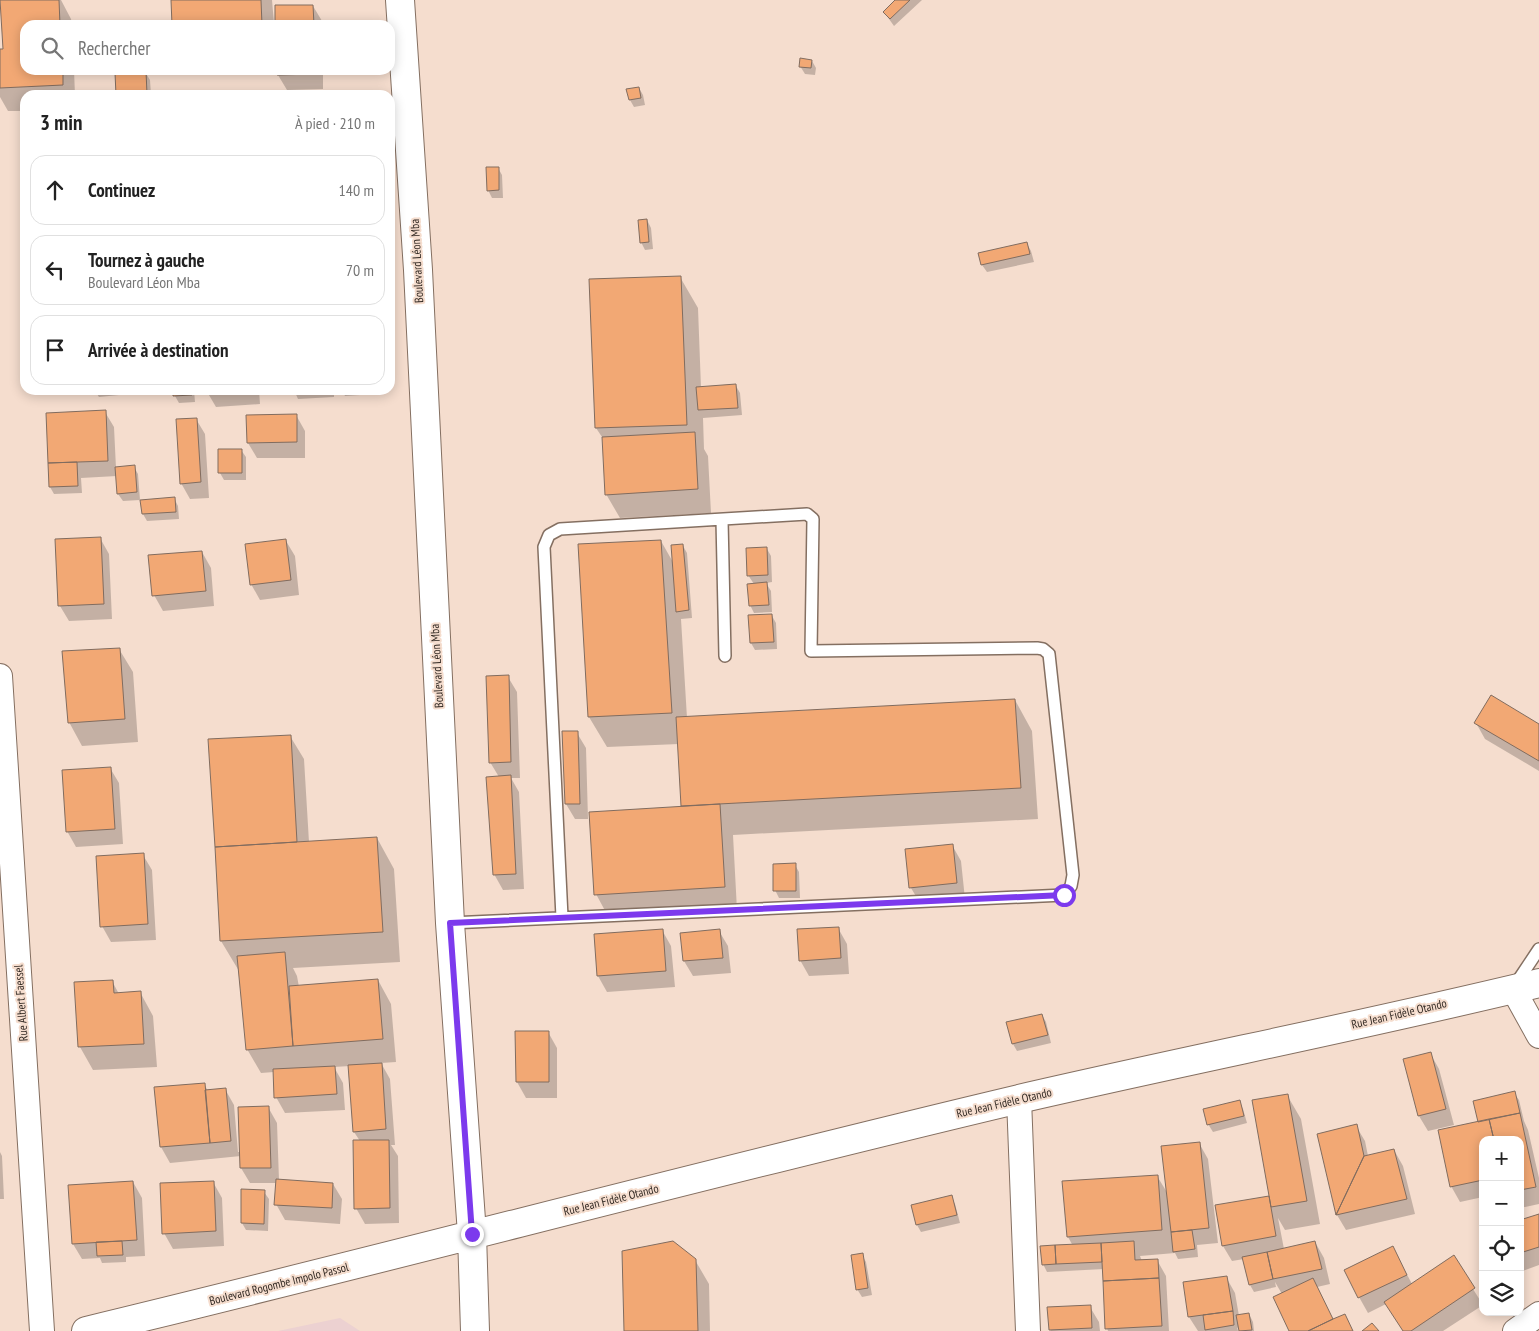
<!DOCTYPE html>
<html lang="fr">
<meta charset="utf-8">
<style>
:root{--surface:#fff;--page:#f6f6f6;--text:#222;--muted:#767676;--line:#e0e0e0}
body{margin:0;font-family:"PT Sans Narrow",sans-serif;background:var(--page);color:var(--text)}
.controls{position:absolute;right:15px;bottom:15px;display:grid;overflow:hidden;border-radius:10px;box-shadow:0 2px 12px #0003}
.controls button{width:45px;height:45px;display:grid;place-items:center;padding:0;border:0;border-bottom:1px solid var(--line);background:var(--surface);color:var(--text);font:25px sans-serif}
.stop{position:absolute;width:15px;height:15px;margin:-11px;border:4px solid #7c3aed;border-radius:50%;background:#fff}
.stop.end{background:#7c3aed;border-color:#fff;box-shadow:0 1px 5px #0008}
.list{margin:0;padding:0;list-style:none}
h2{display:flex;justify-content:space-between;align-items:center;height:65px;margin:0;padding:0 20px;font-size:21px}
h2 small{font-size:16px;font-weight:400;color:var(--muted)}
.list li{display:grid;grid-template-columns:32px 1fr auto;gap:15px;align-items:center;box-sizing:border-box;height:70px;margin:0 10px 10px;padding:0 10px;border:1px solid var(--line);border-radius:15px}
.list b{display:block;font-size:19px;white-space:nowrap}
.list p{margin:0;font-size:16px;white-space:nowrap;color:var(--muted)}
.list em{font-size:16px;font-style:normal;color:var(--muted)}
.icon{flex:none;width:28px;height:28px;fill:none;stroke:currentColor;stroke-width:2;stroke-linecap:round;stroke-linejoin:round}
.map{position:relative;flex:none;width:1539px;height:1331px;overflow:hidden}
.search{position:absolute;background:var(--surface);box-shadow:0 2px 12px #0003;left:20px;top:20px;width:375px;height:55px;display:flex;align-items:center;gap:12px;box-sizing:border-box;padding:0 18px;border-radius:15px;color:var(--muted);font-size:19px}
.panel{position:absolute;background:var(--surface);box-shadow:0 2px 12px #0003;left:20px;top:90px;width:375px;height:305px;border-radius:15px}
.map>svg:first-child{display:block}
</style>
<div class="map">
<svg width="1539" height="1331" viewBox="0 0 1539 1331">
<rect width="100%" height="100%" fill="#f5ddce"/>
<!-- commercial -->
<path fill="#ecd1d1" d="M340,1318L360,1331H278Z"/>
<!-- shadow -->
<path fill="#0003" d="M2,0H61L71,19L72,25H25V70H74L75,95H25V111H8L0,97V50H4Z
M172,0H272L274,23L313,6L322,21V25H173Z
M897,0H922L894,26L884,12Z
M812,61L816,68L815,75L805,74L800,66Z
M278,70H323V89L287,90L278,75Z
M145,72L150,80L151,95H118L116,74Z
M639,88L643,95L645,105L634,107L630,100Z
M498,168L502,175L503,198H492L488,190Z
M647,220L651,228L653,249L645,250L641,242Z
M1027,244L1031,251L1034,262L987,272L982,265L980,254Z
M680,277L698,308L701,388L736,386L740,393L742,415L703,418L704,449L708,456L711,513L620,518L606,494L604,440L596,428Z
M83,390H156L129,392V394L99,397L97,394L86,395Z
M174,390H194L195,402L179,403L175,396Z
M206,390H259L260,404L216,407Z
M294,390H334V397L298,399Z
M342,390H359L360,395L345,396Z
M105,412L114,427L116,468L134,467L138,474L140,500L123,501L118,494L117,476L81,478L82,493L54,494L50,487L47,414Z
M296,415L305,431V458H257L248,443Z
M196,419L205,434L209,498L190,499L181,483Z
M241,450L246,457V480H224L220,473Z
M174,498L178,506L179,519L147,521L143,514L142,501Z
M100,538L109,554L112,619L69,621L60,606Z
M286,541L295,556L299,595L260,600L251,584Z
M661,541L674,564L683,546L687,553L692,618L681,619L687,718L1015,700L1032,731L1038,819L733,835L737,910L609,918L596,894L683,808L679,744L607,747L589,717Z
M767,549L771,556L772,582L766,583L771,591L772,612L754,613L750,605L754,584L748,575Z
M202,552L211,568L214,606L163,611L154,595Z
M772,616L776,623L777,649L755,650L751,643Z
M119,649L133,672L138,742L82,746L69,722Z
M508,677L517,692L520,778H511L519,792L524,889L503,890L494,874L499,777L490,762Z
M1476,723L1539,725V771L1485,739Z
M577,733L586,748L588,819H575L566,804Z
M290,736L304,759L309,842L377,838L394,869L400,962L293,968L297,976L299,987L378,980L391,1004L396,1062L381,1063L390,1079L395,1145H391L398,1156L399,1223L365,1224L356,1208L360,1141L354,1132L350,1066L334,1067L343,1083L345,1110L285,1113L276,1097L274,1072L261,1073L247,1049L239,971L221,941Z
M110,768L119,783L123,844L76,847L67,831Z
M952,845L961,861L965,899L920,903L911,888Z
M143,855L152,870L156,940L111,942L102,926Z
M795,865L799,872L800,898H779L775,890Z
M838,928L847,944L849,974L809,976L800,960Z
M662,930L671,946L675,987L607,992L598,976L595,935Z
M719,931L728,946L731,973L693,976L684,961Z
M112,981L119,994L140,992L153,1016L157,1067L93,1070L80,1047L75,983Z
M1042,1015L1046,1022L1051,1043L1017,1051L1013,1044Z
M516,1032H548L557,1048V1098H526L517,1082Z
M1430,1053L1439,1069L1454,1125L1428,1131L1419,1116Z
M204,1084L208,1091L225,1089L234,1105L238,1152H241L268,1107L277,1123L279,1180L333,1184L342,1199L340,1224L285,1220L276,1204L277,1183H250L241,1168V1156L170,1163L161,1147L156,1089Z
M1514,1093L1519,1100L1524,1121L1528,1130L1539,1178V1204L1520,1208V1140H1483V1197L1460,1202L1451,1186L1480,1123Z
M1287,1095L1301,1119L1320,1224L1285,1230L1278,1218L1284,1249L1315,1242L1324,1258L1330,1284L1317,1287L1333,1321L1344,1316L1353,1331H1290L1282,1294L1275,1282L1276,1287L1254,1292L1250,1285L1244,1259L1232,1261L1223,1246L1216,1206L1270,1197Z
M1239,1101L1243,1109L1247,1123L1213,1132L1208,1124Z
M1356,1126L1365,1141L1368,1156L1394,1150L1403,1166L1415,1214L1346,1230L1337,1215Z
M1199,1143L1208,1159L1218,1243L1197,1245L1198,1257L1178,1259L1175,1253L1140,1256L1142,1261L1157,1260L1166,1276L1169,1331H1108L1107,1328L1104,1269L1047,1272L1043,1264L1073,1246L1068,1237L1157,1176L1168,1194Z
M0,1152L2,1156L4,1199H0Z
M133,1182L142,1198L145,1256L126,1257V1262L102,1263L100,1258L82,1259L73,1244Z
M213,1182L222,1198L224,1246L173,1249L164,1233Z
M264,1192L269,1199L268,1231L246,1230L242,1223Z
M951,1197L955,1204L960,1223L921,1232L917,1225L913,1206Z
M1539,1215V1265L1520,1272V1222Z
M1393,1248L1412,1284L1453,1257L1483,1305L1443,1331H1403L1386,1304L1368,1313L1359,1297Z
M862,1255L866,1262L872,1295L862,1297L857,1289Z
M695,1260L709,1284L710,1331H625Z
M1226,1277L1235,1293L1239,1316L1249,1314L1253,1322L1254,1331H1240L1237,1327L1238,1331H1198L1189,1317L1184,1283Z
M1090,1307L1099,1322L1100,1331H1051L1050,1330Z"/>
<!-- building -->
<path fill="#f2a874" stroke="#816c5f" d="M0,0H59L60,25H25V70H63V85L0,88V49H3Z
M171,0H261L262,25H172Z
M895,0H910L890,19L883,12Z
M275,5H313L314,25H275Z
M800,58L812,60L811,68L799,67Z
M276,70H315V74L277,75Z
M146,71L147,94L116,95L115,73Z
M639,87L641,98L629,100L626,89Z
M486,167H499V190L487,191Z
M647,219L649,242L640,243L638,220Z
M1027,242L1030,254L981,265L978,253Z
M681,276L687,425L595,428L589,279Z
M736,384L738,408L698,410L696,387Z
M173,390H191L192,395L173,396Z
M106,410L108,461L48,463L46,413Z
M297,414V442L247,443L246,415Z
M197,418L201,482L180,484L176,419Z
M695,432L698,489L605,495L602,437Z
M218,449H242V473H218Z
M77,462L78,486L49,487L48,463Z
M135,465L137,492L117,494L115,467Z
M175,497L176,512L142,514L140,500Z
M101,537L104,604L58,606L55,539Z
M286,539L291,580L250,585L245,544Z
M661,540L672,713L588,717L578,544Z
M683,544L689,610L676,612L671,545Z
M767,547L768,575L747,576L746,548Z
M202,551L206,591L152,596L148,555Z
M767,582L769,605L749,606L747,584Z
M772,614L774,642L750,643L748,615Z
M120,648L125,719L68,723L62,651Z
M509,675L511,762L489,763L486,676Z
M1491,695L1539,724V761L1474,723Z
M1015,699L1021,788L681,806L676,717Z
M562,731H578L580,804H565Z
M291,735L297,842L215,847L208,739Z
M111,767L115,829L66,832L62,770Z
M511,775L516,874L493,875L486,777Z
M720,804L725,887L594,895L589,812Z
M377,837L383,932L220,941L215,847Z
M953,844L957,883L909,888L905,849Z
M144,853L148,924L100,927L96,856Z
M796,863V891H773V864Z
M839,927L841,958L799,961L797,929Z
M663,929L666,971L597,976L594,934Z
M720,929L723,958L683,961L680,933Z
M285,952L293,1046L246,1050L237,956Z
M378,979L383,1039L293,1046L289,986Z
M113,980L114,993L141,991L144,1044L78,1047L74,982Z
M1042,1014L1048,1035L1012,1044L1006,1022Z
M515,1031H549V1082H516Z
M1431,1052L1446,1109L1418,1116L1403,1059Z
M382,1063L386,1129L353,1132L348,1065Z
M335,1066L337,1094L274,1098L273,1069Z
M205,1083L210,1143L160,1147L154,1087Z
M226,1088L231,1141L210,1143L205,1090Z
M1515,1091L1520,1113L1478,1122L1473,1101Z
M1288,1094L1307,1201L1271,1207L1252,1100Z
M1240,1100L1244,1116L1207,1125L1203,1109Z
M269,1106L271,1168H240L238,1107Z
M1520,1113L1536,1187L1520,1190V1140H1494L1489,1119Z
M1489,1119L1494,1140H1483V1180L1450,1187L1438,1130Z
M1357,1124L1364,1156L1336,1215L1317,1134Z
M353,1140H389L390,1208L354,1209Z
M1200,1142L1209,1228L1171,1232L1161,1146Z
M1394,1149L1407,1199L1336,1215L1364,1156Z
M1158,1175L1162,1230L1067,1237L1062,1181Z
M276,1179L333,1183L332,1208L274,1205Z
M133,1181L137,1240L72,1244L68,1185Z
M214,1181L216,1231L162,1234L160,1183Z
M241,1189L265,1190L264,1224L241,1223Z
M952,1195L957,1215L916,1225L911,1205Z
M1269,1196L1276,1236L1222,1246L1215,1205Z
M1539,1214V1247L1520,1253V1220Z
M1192,1230L1195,1249L1173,1252L1171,1232Z
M122,1241L123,1255L97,1256L96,1242Z
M673,1241L696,1259L698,1331H624L622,1251Z
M1134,1241L1135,1260L1158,1259L1159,1278L1103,1281L1101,1243Z
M1315,1241L1322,1269L1273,1279L1267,1252Z
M1101,1243L1102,1262L1056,1264L1055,1245Z
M1055,1245L1056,1264L1042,1265L1040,1246Z
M1393,1246L1407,1275L1358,1298L1344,1270Z
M1267,1252L1273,1279L1249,1285L1242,1257Z
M863,1253L868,1288L856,1290L851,1255Z
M1454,1255L1475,1288L1411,1331H1403L1384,1302Z
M1227,1276L1233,1311L1188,1317L1183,1282Z
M1159,1278L1162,1326L1105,1329L1103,1281Z
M1313,1278L1333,1319L1308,1331H1289L1273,1297Z
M1091,1305L1092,1328L1049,1330L1047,1307Z
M1233,1311L1234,1325L1205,1330L1203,1315Z
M1249,1313L1252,1330L1239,1331L1236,1315Z
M1345,1314L1353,1331H1308L1333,1319Z
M1372,1323L1379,1331H1362Z"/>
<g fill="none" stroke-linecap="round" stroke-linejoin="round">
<defs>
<path id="service" d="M722,520L725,656
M450,923L1064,895L1071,886L1073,875L1049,654L1043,649L1037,648L811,651L813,519L807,514L560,529L549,535L544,547L562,917
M1515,985L1539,949"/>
<path id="minor" d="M0,676L42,1331
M1513,989L1539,1036
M1019,1099L1028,1331
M1515,1331L1539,1314"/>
<path id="tertiary" d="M400,0L418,270L450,923L472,1234L475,1331
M86,1331C397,1256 707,1173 1019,1099C1192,1059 1366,1025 1539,983"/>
</defs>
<!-- service casing -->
<use href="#service" stroke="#846f61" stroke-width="14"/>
<!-- minor casing -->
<use href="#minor" stroke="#846f61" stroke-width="26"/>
<!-- tertiary casing -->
<use href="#tertiary" stroke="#846f61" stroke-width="30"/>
<!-- service -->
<use href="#service" stroke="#fff" stroke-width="11"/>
<!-- minor -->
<use href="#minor" stroke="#fff" stroke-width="24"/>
<!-- tertiary -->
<use href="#tertiary" stroke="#fff" stroke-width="28"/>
</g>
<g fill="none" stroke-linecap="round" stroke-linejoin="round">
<!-- route -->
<path stroke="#7c3aed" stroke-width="6" d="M472,1234L450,923L1064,895"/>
</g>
<g text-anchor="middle" stroke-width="4" stroke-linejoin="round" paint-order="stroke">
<!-- street labels -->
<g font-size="12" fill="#342b25" stroke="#f5ddce">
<text transform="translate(417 261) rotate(-93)" y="4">Boulevard Léon Mba</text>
<text transform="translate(437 666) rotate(-93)" y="4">Boulevard Léon Mba</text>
<text transform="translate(21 1003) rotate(-94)" y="4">Rue Albert Faessel</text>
<text transform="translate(1399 1014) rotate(-13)" y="4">Rue Jean Fidèle Otando</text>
<text transform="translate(1004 1103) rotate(-13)" y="4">Rue Jean Fidèle Otando</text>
<text transform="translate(611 1200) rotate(-14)" y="4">Rue Jean Fidèle Otando</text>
<text transform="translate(279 1284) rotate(-14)" y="4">Boulevard Rogombe Impolo Passol</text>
</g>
</g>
</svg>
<div class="controls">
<button>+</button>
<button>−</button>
<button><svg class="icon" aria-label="locate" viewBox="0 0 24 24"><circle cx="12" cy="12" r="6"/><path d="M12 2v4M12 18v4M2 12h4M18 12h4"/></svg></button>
<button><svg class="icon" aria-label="layers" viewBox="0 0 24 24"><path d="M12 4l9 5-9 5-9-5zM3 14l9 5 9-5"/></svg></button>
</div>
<div class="stop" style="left:1064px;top:895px"></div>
<div class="stop end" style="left:472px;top:1234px"></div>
<div class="search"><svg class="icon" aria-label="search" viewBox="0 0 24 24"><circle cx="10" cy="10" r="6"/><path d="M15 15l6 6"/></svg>Rechercher</div>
<section class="panel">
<h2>3 min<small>À pied · 210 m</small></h2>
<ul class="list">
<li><svg class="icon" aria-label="ahead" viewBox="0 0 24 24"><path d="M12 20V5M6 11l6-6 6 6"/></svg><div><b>Continuez</b></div><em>140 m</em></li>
<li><svg class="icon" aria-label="left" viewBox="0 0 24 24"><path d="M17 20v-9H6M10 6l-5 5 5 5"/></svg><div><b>Tournez à gauche</b><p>Boulevard Léon Mba</p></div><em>70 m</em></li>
<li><svg class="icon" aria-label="arrive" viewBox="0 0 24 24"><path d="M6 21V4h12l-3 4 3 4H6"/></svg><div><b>Arrivée à destination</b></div></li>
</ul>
</section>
</div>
